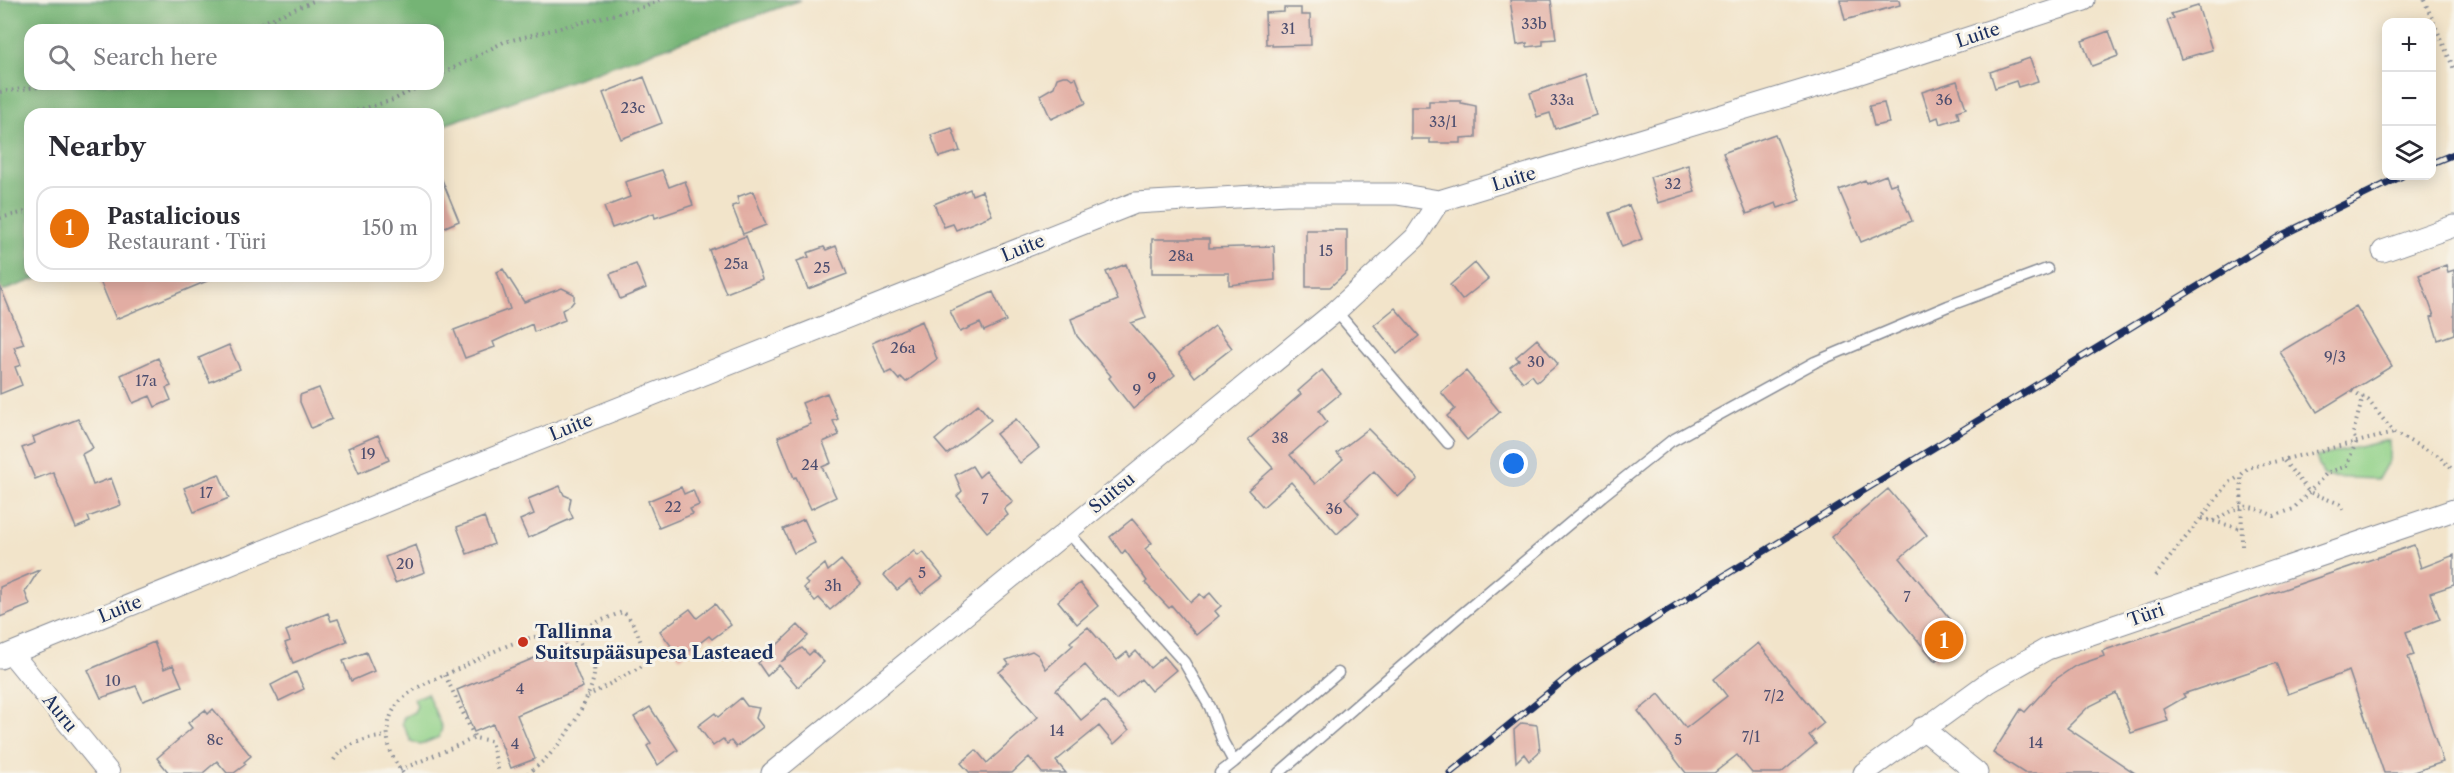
<!DOCTYPE html>
<meta charset="utf-8">
<style>
:root{--surface:#fff;--page:#f7f7f7;--text:#2b2b33;--muted:#7c7c81;--line:#e1e1e2;--accent:#c8321e}
body{margin:0;font-family:"Libre Caslon Text",serif;background:var(--page);color:var(--text)}
.controls{position:absolute;right:18px;top:18px;display:grid;overflow:hidden;border-radius:12px;box-shadow:0 3px 15px #0003}
.controls button{width:54px;height:54px;display:grid;place-items:center;padding:0;border:0;border-bottom:2px solid var(--line);background:var(--surface);color:var(--text);font:30px sans-serif}
.you{position:absolute;left:1514px;top:464px;width:21px;height:21px;margin:-15px;border:4px solid #fff;border-radius:50%;background:#1a73e8;box-shadow:0 0 0 9px #1a73e833}
.badge{display:grid;place-items:center;width:39px;height:39px;border-radius:50%;background:var(--accent);color:#fff;font-size:20px;font-weight:700}
.pin{position:absolute;translate:-50% -50%;border:3px solid #fff;box-shadow:0 2px 6px #0006}
.list{margin:0;padding:0;list-style:none}
h2{display:flex;justify-content:space-between;align-items:center;height:78px;margin:0;padding:0 24px;font-size:26px}
h2 small{font-size:20px;font-weight:400;color:var(--muted)}
.list li{display:grid;grid-template-columns:39px 1fr auto;gap:18px;align-items:center;box-sizing:border-box;height:84px;margin:0 12px 12px;padding:0 12px;border:2px solid var(--line);border-radius:18px}
.list b{display:block;font-size:22px;white-space:nowrap}
.list p{margin:0;font-size:20px;white-space:nowrap;color:var(--muted)}
.list em{font-size:20px;font-style:normal;color:var(--muted)}
.icon{flex:none;width:33px;height:33px;fill:none;stroke:currentColor;stroke-width:2;stroke-linecap:round;stroke-linejoin:round}
.map{position:relative;flex:none;width:2454px;height:773px;overflow:hidden}
.search{position:absolute;background:var(--surface);box-shadow:0 3px 15px #0003;left:24px;top:24px;width:420px;height:66px;display:flex;align-items:center;gap:15px;box-sizing:border-box;padding:0 21px;border-radius:18px;color:var(--muted);font-size:22px}
.panel{position:absolute;background:var(--surface);box-shadow:0 3px 15px #0003;left:24px;top:108px;width:420px;height:174px;border-radius:18px}
.map>svg:first-child{display:block}
</style>
<div class="map">
<svg width="2454" height="773" viewBox="0 0 2454 773">
<rect width="100%" height="100%" fill="#f7f3e8"/>
<filter id="ink" filterUnits="userSpaceOnUse"><feTurbulence type="fractalNoise" baseFrequency=".0167" numOctaves="2"/><feDisplacementMap in="SourceGraphic" scale="12" xChannelSelector="R" yChannelSelector="G"/><feConvolveMatrix kernelMatrix="1 2 1 2 8 2 1 2 1" color-interpolation-filters="sRGB"/></filter>
<filter id="wash" filterUnits="userSpaceOnUse"><feTurbulence type="fractalNoise" baseFrequency=".008" numOctaves="4" result="noise"/><feDisplacementMap in="SourceGraphic" scale="24" xChannelSelector="R" yChannelSelector="G"/><feGaussianBlur stdDeviation="1.35" result="paint"/><feColorMatrix in="noise" values="0 0 0 0 0 0 0 0 0 0 0 0 0 0 0 0 0 1.4 0 .05"/><feComposite in="paint" operator="in"/></filter>
<g filter="url(#wash)">
<rect width="100%" height="100%" fill="#f2e4ca"/>
<!-- green -->
<path fill="#92d289" stroke="#568074" stroke-width="1.5" d="M2389,440V460L2378,479L2324,477L2316,457Z
M427,693L442,728L439,737L420,745L411,741L402,723L404,717L414,712L417,706L414,699Z"/>
<!-- forest -->
<path fill="#75b475" stroke="#48726a" stroke-width="1.5" fill-rule="evenodd" d="M0,0H801L438,127V114H30V276H44L0,292ZM30,30H438V84H30Z"/>
<g id="blocks">
<!-- building -->
<path fill="#e2ada3" d="M1510,0H1551L1556,39L1543,40V45L1527,47V43L1517,45Z
M1840,0H1899L1900,5L1845,20Z
M2198,6L2212,50L2181,59L2167,21L2174,18L2171,14Z
M1284,8H1301V15H1310L1311,45L1272,46V44H1266L1265,13L1284,12Z
M2109,31L2118,56L2092,66L2082,41Z
M2030,58L2038,81L2018,87L2016,81L1995,88L1990,72Z
M1584,75L1596,115L1555,129L1550,113L1537,117L1530,93Z
M1063,76H1068L1072,79L1076,78L1086,103L1051,119L1040,95L1054,87L1057,78Z
M644,77L662,123L621,139L603,93Z
M1957,81L1966,108L1957,111L1959,118L1940,124L1938,117L1931,120L1922,92Z
M1429,101H1461V103L1476,106V137L1461,138V143H1430V139H1411V107H1429Z
M1884,103L1889,123L1874,126L1869,106Z
M952,128L960,151L939,157L931,135Z
M1775,134L1801,200L1778,208L1776,203L1747,214L1723,153Z
M1688,165L1695,192L1658,203L1650,177Z
M438,170L459,221L438,230Z
M662,170L669,187L685,181L693,205L655,218L654,213L612,228L604,207L630,197L625,182Z
M1886,175L1890,185L1896,183L1912,221L1861,242L1839,190L1865,180L1866,183Z
M970,189L972,195L982,191L992,215L956,230L953,224L944,227L934,204Z
M753,191L766,225L743,234L732,206L739,204L737,197Z
M1629,205L1642,239L1622,247L1609,213Z
M1306,230H1347V272L1330,287H1306Z
M746,236L762,279L726,293L709,250Z
M1152,239H1209V248L1274,246L1275,280L1229,285V273H1152Z
M836,246L847,274L808,289L797,261L809,257L807,253L824,247L826,250Z
M1475,263L1488,279L1462,300L1450,285Z
M636,264L646,288L620,299L610,274Z
M1126,264L1146,318L1131,323L1175,375L1133,409L1109,378L1111,376L1077,336L1071,319L1118,300L1106,272Z
M2446,265L2448,272L2454,270V334L2438,340L2431,317L2434,316L2419,275Z
M503,269L524,302L562,288L574,294V301L571,305L562,310L565,320L534,332L532,324L493,342L495,347L465,358L454,330L510,309L497,272Z
M98,276H219L116,319Z
M0,286L24,344L14,347L21,365L15,367L22,385L0,394Z
M993,292L1006,321L984,331L980,323L960,332L950,311Z
M2356,306L2392,366L2317,412L2280,352Z
M1395,308L1419,336L1397,354L1374,325Z
M922,321L937,359L906,382L901,377L899,380L891,371L885,374L872,343Z
M1215,326L1232,348L1195,377L1178,354Z
M1537,339L1558,364L1537,382L1532,375L1523,382L1510,367L1519,360L1516,357Z
M229,345L240,369L210,382L199,358Z
M158,358L171,386L166,388L171,400L155,407L150,396L133,403L121,375Z
M1322,370L1341,393L1319,411L1327,422L1290,455L1315,484L1343,459L1337,453L1368,429L1418,479L1398,497L1374,471L1345,498L1359,514L1337,534L1291,482L1263,507L1248,490L1273,468L1248,440L1301,394L1298,391Z
M1466,371L1500,412L1467,440L1447,416L1455,409L1441,392Z
M319,388L332,419L311,428L300,402V395Z
M827,393L838,419L833,421L839,435L823,442L831,463L822,467L836,497L811,509L796,477L794,478L778,437L811,424L802,403Z
M978,404L991,420L947,454L935,440Z
M78,419L93,448L82,454L93,485L111,478L121,505L88,517L90,522L76,528L53,472L35,479L22,448L35,443L33,437Z
M1016,419L1039,448L1020,463L996,434Z
M378,435L389,460L359,473L348,448Z
M972,466L979,477L986,471L1013,502L1004,509L1008,515L987,532L957,496L962,491L955,475Z
M219,474L229,498L194,512L184,488Z
M560,486L564,495L571,498L569,509L573,518L528,538L520,520L534,514L528,499Z
M681,487L684,494L693,490L699,505L690,509L693,514L659,528L648,501Z
M1888,489L1927,535L1900,558L1964,636L1935,661L1831,537Z
M484,517L494,544L467,554L457,527Z
M804,519L815,543L794,553L783,529Z
M1132,519L1152,543L1145,549L1191,602L1200,594L1204,598L1210,593L1221,606L1215,611L1219,616L1196,635L1172,606L1169,608L1145,583L1147,581L1125,550L1122,554L1110,537Z
M416,545L425,572L395,583L385,557Z
M2414,545L2421,568L2454,555V585L2430,593L2440,619L2406,632L2414,655L2408,657L2443,762L2411,773H2384L2349,671L2288,694L2276,663L2183,694L2185,697L2164,709L2168,721L2131,733L2116,693L2088,707L2067,728L2135,773H2024L1993,753L2021,709L2025,712L2053,681L2075,666L2104,656L2102,651Z
M914,551L918,556L923,552L943,577L921,594L910,580L897,590L884,575Z
M841,560L861,584L830,610L819,598L815,601L804,588L808,584L805,581L825,564L828,571Z
M39,570L25,592L30,605L0,617V587Z
M1080,583L1098,606L1077,624L1058,601Z
M715,604L731,625L712,639L709,636L680,658L660,631L690,609L697,618Z
M328,613L331,621L338,619L347,641L293,663L285,643L290,641L286,631Z
M798,625L808,636L781,662L802,648L809,655L813,651L824,662L798,687L779,665L767,676L758,663Z
M1088,627L1117,660L1127,652L1130,657L1136,651L1150,668L1164,656L1176,670L1151,691L1141,679L1116,700L1085,665L1056,690L1081,720L1104,701L1129,730L1114,744L1099,726L1056,761L1066,773H1042L1029,757L1012,773H970L961,763L976,750L987,763L1038,717L999,672L1009,664L1006,660L1032,651L1038,655L1046,669L1073,645L1070,642Z
M154,642L164,669L173,665L182,686L143,701L136,686L101,698L88,670Z
M1758,643L1824,723L1809,735L1816,744L1781,773H1752L1737,755L1714,773H1686L1638,711L1659,694L1686,728L1727,696L1714,679Z
M566,645L583,687L517,715L535,759L511,768L493,724L474,732L457,690Z
M366,652L374,671L351,681L343,661Z
M296,672L304,689L279,701L271,685Z
M741,698L747,706L759,708L756,718L763,727L736,747L731,741L727,744L723,739L713,746L698,726L715,713L718,717Z
M650,707L678,750L658,765L647,746L651,743L634,717Z
M213,709L251,756L244,762L246,764L234,773H227L217,761L203,773H169L157,758L192,728L188,723L205,710L208,714Z
M1522,723L1537,725L1540,751L1529,761L1524,754L1516,762L1514,730Z"/>
</g>
</g>
<g filter="url(#ink)">
<use href="#blocks" fill-opacity="0" stroke="#868a94" stroke-width="1.5"/>
<g fill="none" stroke-linecap="round" stroke-linejoin="round">
<defs>
<path id="service" d="M1336,311L1448,443
M1066,530L1184,662L1210,707L1223,742L1234,762L1220,773
M1234,762L1338,673
M1279,773L1455,620L1602,496L1671,441L1815,362L1948,306L2047,269"/>
<path id="minor" d="M2383,251L2454,226
M12,654L109,773
M0,658L463,470L1135,203L1286,194H1397L1439,201L1848,77L2084,0
M1922,728L1977,773
M772,773L1336,311L1415,238L1439,201
M1864,773L1989,682L2047,649L2454,510"/>
</defs>
<!-- service casing -->
<use href="#service" stroke="#868a94" stroke-width="13"/>
<!-- minor casing -->
<use href="#minor" stroke="#868a94" stroke-width="23"/>
<!-- path -->
<path stroke="#868a94" stroke-width="4" stroke-dasharray="1.5 4.5" stroke-linecap="butt" d="M2424,0L2454,69
M245,30L316,0
M438,76L504,42L647,6L659,0
M0,92L60,84
M345,114L393,100L424,84
M0,218L30,211
M2352,391L2368,400L2394,433L2437,455L2454,471
M2284,461L2309,492L2340,504L2345,512
M2202,518L2242,529
M2213,521C2242,505 2242,501 2274,516L2293,509L2327,473L2346,466L2356,443L2353,433L2363,397
M2242,546L2241,475L2248,468L2394,433
M2155,576L2229,483L2240,476
M564,636L622,612C635,618 642,646 646,659L644,665L588,696
M445,675L475,738L491,741L499,773
M334,760C344,743 368,738 387,736
M400,770L475,738
M403,773C392,759 386,744 388,727C393,690 434,681 462,667C494,652 560,612 588,652C597,665 595,676 590,690C578,721 555,755 528,773"/>
<!-- service -->
<use href="#service" stroke="#fff" stroke-width="10"/>
<!-- minor -->
<use href="#minor" stroke="#fff" stroke-width="21"/>
<defs>
<path id="rail" d="M2432,163L2454,154
M1450,773L1580,667L1660,615L2280,236L2402,176"/>
</defs>
<!-- rail casing -->
<use href="#rail" stroke="#1b2f5e" stroke-width="7"/>
<!-- rail -->
<use href="#rail" stroke="#f7f3e8" stroke-width="4.5" stroke-dasharray="14" stroke-linecap="butt"/>
</g>
</g>
<!-- markers -->
<circle fill="#c8321e" stroke="#f7f3e8" stroke-width="2" cx="523" cy="642" r="6"/>
<g text-anchor="middle" stroke-width="6" stroke-linejoin="round" paint-order="stroke">
<!-- number labels -->
<g font-size="15" fill="#4d4e6f">
<text x="1534" y="29">33b</text>
<text x="1288" y="34">31</text>
<text x="1562" y="105">33a</text>
<text x="1944" y="105">36</text>
<text x="633" y="113">23c</text>
<text x="1443" y="127">33/1</text>
<text x="1673" y="189">32</text>
<text x="1326" y="256">15</text>
<text x="1181" y="261">28a</text>
<text x="736" y="269">25a</text>
<text x="822" y="273">25</text>
<text x="903" y="353">26a</text>
<text x="2335" y="362">9/3</text>
<text x="1536" y="367">30</text>
<text x="1152" y="383">9</text>
<text x="146" y="386">17a</text>
<text x="1137" y="395">9</text>
<text x="1280" y="443">38</text>
<text x="368" y="459">19</text>
<text x="810" y="470">24</text>
<text x="206" y="498">17</text>
<text x="985" y="504">7</text>
<text x="673" y="512">22</text>
<text x="1334" y="514">36</text>
<text x="405" y="569">20</text>
<text x="922" y="578">5</text>
<text x="833" y="591">3h</text>
<text x="1907" y="602">7</text>
<text x="113" y="686">10</text>
<text x="520" y="694">4</text>
<text x="1774" y="701">7/2</text>
<text x="1057" y="736">14</text>
<text x="1751" y="742">7/1</text>
<text x="215" y="745">8c</text>
<text x="1678" y="745">5</text>
<text x="2036" y="748">14</text>
<text x="515" y="749">4</text>
</g>
<!-- street labels -->
<g font-size="18" fill="#1b2f5e" stroke="#f7f3e8">
<text transform="translate(1978 35) rotate(-18)" y="6">Luite</text>
<text transform="translate(1514 179) rotate(-17)" y="6">Luite</text>
<text transform="translate(1023 248) rotate(-22)" y="6">Luite</text>
<text transform="translate(571 427) rotate(-22)" y="6">Luite</text>
<text transform="translate(1112 493) rotate(-39)" y="6">Suitsu</text>
<text transform="translate(120 609) rotate(-22)" y="6">Luite</text>
<text transform="translate(2146 615) rotate(-19)" y="6">Türi</text>
<text transform="translate(60 713) rotate(51)" y="6">Auru</text>
</g>
<!-- poi labels -->
<g font-size="18" font-weight="bold" fill="#1b2f5e" stroke="#f7f3e8" text-anchor="start">
<text x="535" y="638">Tallinna<tspan x="535" dy="21">Suitsupääsupesa Lasteaed</tspan></text>
</g>
</g>
</svg>
<div class="controls">
<button>+</button>
<button>−</button>
<button><svg class="icon" aria-label="layers" viewBox="0 0 24 24"><path d="M12 4l9 5-9 5-9-5zM3 14l9 5 9-5"/></svg></button>
</div>
<div class="you"></div>
<div class="pin badge" style="left:1944px;top:640px;background:#e8710a">1</div>
<div class="search"><svg class="icon" aria-label="search" viewBox="0 0 24 24"><circle cx="10" cy="10" r="6"/><path d="M15 15l6 6"/></svg>Search here</div>
<section class="panel">
<h2>Nearby<small></small></h2>
<ul class="list">
<li><span class="badge" style="background:#e8710a">1</span><div><b>Pastalicious</b><p>Restaurant · Türi</p></div><em>150 m</em></li>
</ul>
</section>
</div>
